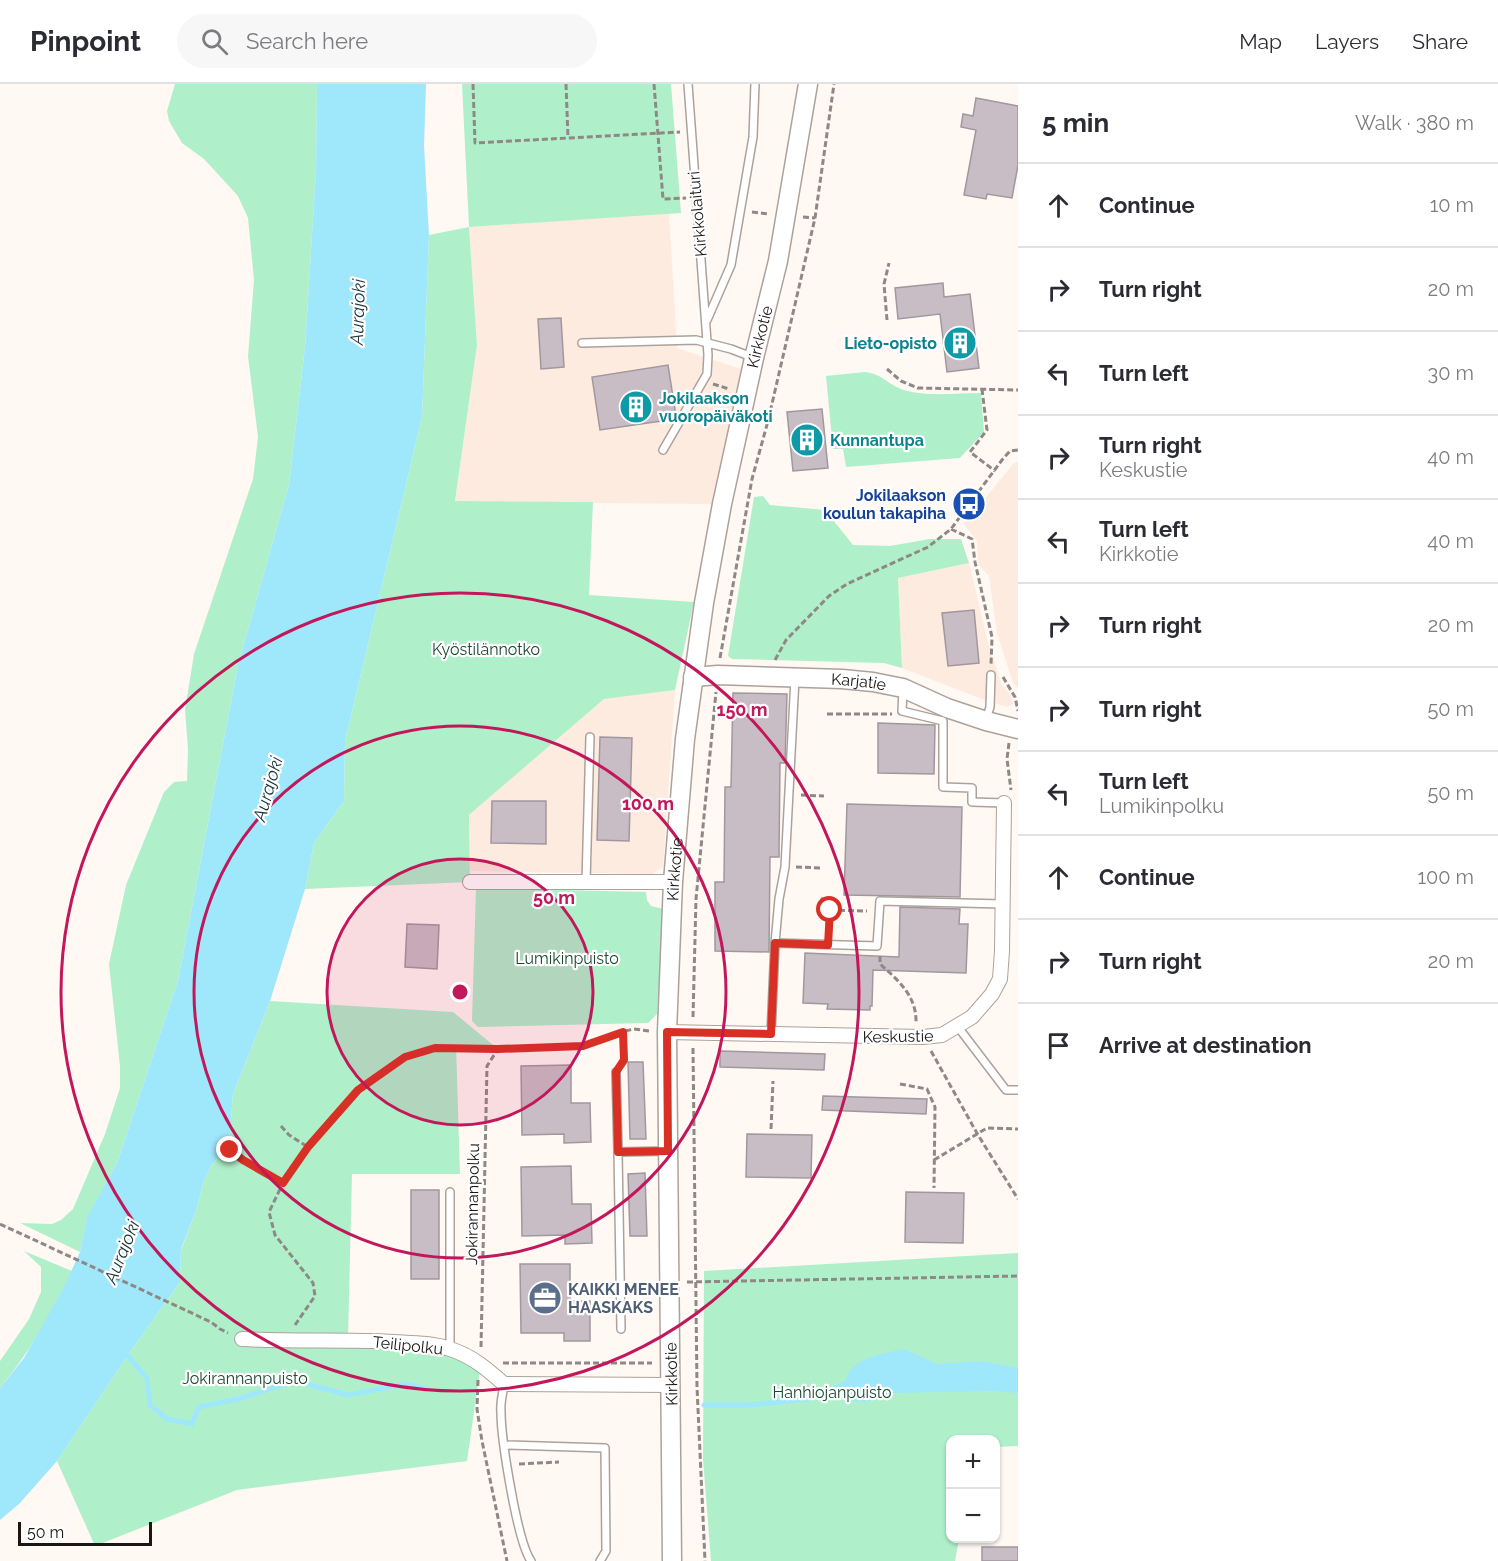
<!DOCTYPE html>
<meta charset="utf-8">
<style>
:root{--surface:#fff;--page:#f7f7f7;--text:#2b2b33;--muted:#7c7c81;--line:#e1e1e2}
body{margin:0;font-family:Raleway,sans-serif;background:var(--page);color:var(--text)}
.controls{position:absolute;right:18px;bottom:18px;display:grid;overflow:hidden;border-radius:12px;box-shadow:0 2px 4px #0004}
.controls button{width:54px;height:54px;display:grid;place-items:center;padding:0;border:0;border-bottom:2px solid var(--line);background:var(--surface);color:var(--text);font:30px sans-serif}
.scale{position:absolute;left:18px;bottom:15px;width:134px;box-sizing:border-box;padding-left:6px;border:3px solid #1a1614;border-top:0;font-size:16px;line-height:21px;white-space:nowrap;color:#1a1614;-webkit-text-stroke:4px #fff;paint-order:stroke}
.stop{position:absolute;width:18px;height:18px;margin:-14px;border:4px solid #d93025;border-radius:50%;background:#fff}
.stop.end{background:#d93025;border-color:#fff;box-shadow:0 2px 6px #0008}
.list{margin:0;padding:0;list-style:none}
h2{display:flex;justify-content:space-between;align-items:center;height:78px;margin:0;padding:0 24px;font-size:26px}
h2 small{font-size:20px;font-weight:400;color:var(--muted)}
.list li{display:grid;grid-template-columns:39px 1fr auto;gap:18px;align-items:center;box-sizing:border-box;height:84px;padding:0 24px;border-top:2px solid var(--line)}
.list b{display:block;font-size:22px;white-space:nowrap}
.list p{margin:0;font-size:20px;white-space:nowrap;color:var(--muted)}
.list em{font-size:20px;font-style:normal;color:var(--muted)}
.icon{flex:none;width:33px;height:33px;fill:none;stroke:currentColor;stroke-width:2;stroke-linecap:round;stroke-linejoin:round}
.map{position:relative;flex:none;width:1018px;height:1477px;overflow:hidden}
header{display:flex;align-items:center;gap:36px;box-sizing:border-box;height:84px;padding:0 30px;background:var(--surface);border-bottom:2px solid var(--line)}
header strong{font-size:28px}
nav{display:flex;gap:33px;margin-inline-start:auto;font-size:21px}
.search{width:420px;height:54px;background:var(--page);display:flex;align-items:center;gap:15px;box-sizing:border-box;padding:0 21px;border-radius:33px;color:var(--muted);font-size:22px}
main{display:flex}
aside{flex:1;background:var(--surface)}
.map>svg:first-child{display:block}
</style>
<header>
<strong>Pinpoint</strong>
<div class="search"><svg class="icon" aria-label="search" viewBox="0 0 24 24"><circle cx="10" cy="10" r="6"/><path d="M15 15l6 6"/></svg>Search here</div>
<nav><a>Map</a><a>Layers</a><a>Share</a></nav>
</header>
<main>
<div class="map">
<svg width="1018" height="1477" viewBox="0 0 1018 1477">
<rect width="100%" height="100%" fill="#fff8f3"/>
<!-- built -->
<path fill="#feebdf" d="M669,129L677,264L741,285L712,420L455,418L477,261L469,143Z
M1018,378V604L1013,599L997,549L989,492L978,480L977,457L964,440L1014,379Z
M969,479L987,555L1001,599L1011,612L1013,620L1007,623L982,615L902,584L898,494Z
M675,606L663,783L652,790L470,787L469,731L604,615Z"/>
<!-- green -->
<path fill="#aff0cb" d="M175,0H317L316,86L305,263L289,401L238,581L178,897L117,1079L87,1134L80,1168L20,1139L52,1140L61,1136L73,1125L105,1050L120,1004V982L109,880L126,801L164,708L174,698L187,697L188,665L185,626L194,570L253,395L258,353L248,272L254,196L248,134L238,112L204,75L182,59L169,37L167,27Z
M462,0H671L681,129L469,143L477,261L455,417L593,418L589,511L694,518L675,606L604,615L469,731L470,798L305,805L314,759L344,717L345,657L422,333L429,151L469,143Z
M865,288C883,290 888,301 904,306C927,313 957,309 981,309L984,348L960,374L846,383L843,365H833L826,292Z
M763,412L770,421L825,426L853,461L890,462L930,455H961L969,479L898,494L902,584L884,579L732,575L728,572L754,413Z
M476,804L646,808L647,816L651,822L663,825L657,930L648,939L478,943L472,937Z
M270,917L453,928L498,965L456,961L460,1090H352L348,1255L431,1260L481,1279L467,1377L237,1406L95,1462L57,1377L128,1271L180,1198L181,1166L196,1127L203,1099L211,1082L229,1059L233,1010Z
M24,1167L72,1187C53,1229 29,1268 0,1304V1277L29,1235L41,1208V1183Z
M1018,1169V1362L996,1363V1356H950V1454L959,1455L955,1477H711L703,1375L704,1187Z"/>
<!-- water -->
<path fill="#9fe7fb" d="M317,0H426L424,62L429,151L422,333L345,657L344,717L314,759L305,805L270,917L233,1010L229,1059L211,1082L203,1099L196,1127L181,1165L180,1198L128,1271L57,1377L19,1420L0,1436V1304L24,1274L63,1205L80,1168L87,1133L117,1079L178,897L238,581L289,401L305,263L316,86Z
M904,1265L937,1280L983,1277L1018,1284V1309L992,1307L895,1309L867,1318L848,1317C847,1312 844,1304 845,1298C851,1273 883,1270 904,1265Z"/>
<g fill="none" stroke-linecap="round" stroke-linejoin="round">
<!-- stream -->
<path stroke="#9fe7fb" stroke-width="5" d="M123,1267L147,1294L150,1321L167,1335L192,1340L199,1323L238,1315L295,1297L348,1311L405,1300L427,1305
M704,1321H750L808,1315L845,1300"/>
</g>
<!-- building -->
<path fill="#c8bdc4" stroke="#a2979e" stroke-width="1.5" d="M976,14L1018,22V81L1012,114L987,110L986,115L964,111L976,46L961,43L963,30L973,32Z
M943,199L944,213L970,210L979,284L947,288L940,230L898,235L895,204Z
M561,234L564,283L541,285L538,235Z
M668,281L676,332L675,335L600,346L592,293Z
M822,325L828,384L793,387L787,328Z
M974,526L979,579L948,582L942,529Z
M733,609L787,610L785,679H780L779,773H770L769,868L715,867V798H724L725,703H731Z
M878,639L935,641L934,690L878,689Z
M600,653L632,654L629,757L597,756Z
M492,717H546V760L491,759Z
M847,720L962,723L960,813L844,811Z
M900,823L960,825L959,840H968L966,889L873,886L872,922H870V926L827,925L828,920L803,919L805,869L899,873Z
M407,840L439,841L437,885L405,883Z
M720,967L825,970L824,986L720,983Z
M628,978H643L646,1055H630Z
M571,981V1019H590L591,1058L564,1059V1050L522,1051L521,982Z
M823,1012L927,1015L926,1030L822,1026Z
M747,1050L812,1051L811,1094L746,1093Z
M571,1082L572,1120H591L592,1159L565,1160V1151L522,1152L521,1083Z
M645,1089L647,1152H630L628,1090Z
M411,1106H439V1195H411Z
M906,1108L964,1109L963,1159L905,1158Z
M520,1180H570V1217H590V1257H564V1249H521Z
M982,1463H1018V1477H982Z"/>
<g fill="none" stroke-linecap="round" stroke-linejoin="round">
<defs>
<path id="service" d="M707,236L731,181L753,53L755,0
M582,259L696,256L731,265L752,273
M663,366L707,290L708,271L688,0
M903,605L902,627L943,637V703L972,704V718L1004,719
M986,635L990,623L991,591
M586,798L590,653
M775,859L877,862L880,817L1003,820
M958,943L1006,1006H1018
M771,950L775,859L779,815L785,783L795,594
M616,988L618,1068
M621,1245L618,1068L668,1067
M450,1265V1108
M504,1300C503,1309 500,1318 501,1328C501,1354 517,1457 531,1477
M504,1361L605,1364L606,1467L600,1477"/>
<path id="minor" d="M470,798H673
M667,948L923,953L942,951L972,933L992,910L1000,895L1002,867L1004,719
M242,1255C293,1258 344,1255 395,1258C413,1259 432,1259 450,1265C472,1272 487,1285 504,1300L671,1301"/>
<g id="tertiary">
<path id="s1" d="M693,593L718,591L842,595L873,598L903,604L947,624L986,637L1018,645"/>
<path id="s2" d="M672,1477L667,948L673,798L685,655L704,519L722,420L754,274L778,177L808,0"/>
</g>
</defs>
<!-- service casing -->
<use href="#service" stroke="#aca29b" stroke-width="10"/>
<!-- minor casing -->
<use href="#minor" stroke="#aca29b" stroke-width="16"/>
<!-- tertiary casing -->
<use href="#tertiary" stroke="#aca29b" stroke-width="21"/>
<!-- path -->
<path stroke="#8e8985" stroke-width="3" stroke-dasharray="6 3" stroke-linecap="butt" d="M473,0L475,59L680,48
M566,0L568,54
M654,0L663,115L686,114
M752,128L769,130
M803,133L815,134
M887,236L884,200L889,179
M887,285L901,297L918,304L1018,306
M713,300L729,305
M982,305L987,346L970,368L995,387
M951,445L972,455L975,478L992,553L991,581
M720,574L752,395L768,337L815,134L834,0
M775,576L786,556L829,512L847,500L928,463L951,445L1002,376L1010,367L1018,366
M1003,593L1015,613L1018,627
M827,630H892
M1009,659L1007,675L1011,706
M801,711L824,712
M796,783L822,784
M821,814L829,821L828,851
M830,826L867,827
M880,872V880C898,896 917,912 916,939
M693,933L696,815L716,608
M693,964L697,1303L705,1477
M931,967L978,1051L1018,1115
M623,978L624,976L623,948
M900,1000L927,1005L935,1023L934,1104
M281,1042L289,1051L308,1063
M771,1045L773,997
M221,1061L283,1099
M934,1076L987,1044L1018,1045
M0,1140L211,1238L220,1245L228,1249
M687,1198L1018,1192
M295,1241L315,1212L313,1199L275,1151L269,1128L283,1099L308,1063L358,1006L405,973L435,964L498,965L583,962L617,949L634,945L649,947
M481,1263L487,982L498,965
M503,1279H652
M478,1296L477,1325L482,1357L507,1477
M519,1380L559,1378"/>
<!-- service -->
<use href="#service" stroke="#fff" stroke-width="7"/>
<!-- minor -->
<use href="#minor" stroke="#fff" stroke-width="14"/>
<!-- tertiary -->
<use href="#tertiary" stroke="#fff" stroke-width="18"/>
</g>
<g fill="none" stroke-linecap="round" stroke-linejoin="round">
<!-- route -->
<path stroke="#d93025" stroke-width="8" d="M230,1066L243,1076L283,1099L308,1063L358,1006L405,973L435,964L498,965L583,962L623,948L624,976L616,988L618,1068L668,1067L667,948L771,950L775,859L828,861L830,826"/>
</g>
<!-- distance rings -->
<circle cx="460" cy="908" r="133" fill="#c2185b" fill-opacity=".12"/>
<g fill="none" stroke="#c2185b" stroke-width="3">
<circle cx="460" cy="908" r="133"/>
<circle cx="460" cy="908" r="266"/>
<circle cx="460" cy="908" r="399"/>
</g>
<!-- icons -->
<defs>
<symbol id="building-disc" viewBox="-11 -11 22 22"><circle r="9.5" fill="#0f9aa8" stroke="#fff"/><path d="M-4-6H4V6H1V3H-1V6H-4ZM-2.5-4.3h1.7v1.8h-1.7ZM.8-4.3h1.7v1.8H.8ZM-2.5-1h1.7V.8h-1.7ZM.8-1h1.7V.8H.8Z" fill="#fff"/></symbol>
<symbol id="bus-disc" viewBox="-11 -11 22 22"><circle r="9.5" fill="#1a4fb4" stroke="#fff"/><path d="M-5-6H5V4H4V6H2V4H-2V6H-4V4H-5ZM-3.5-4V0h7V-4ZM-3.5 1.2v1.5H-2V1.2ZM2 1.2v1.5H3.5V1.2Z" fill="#fff"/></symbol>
<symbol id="office-disc" viewBox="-11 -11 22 22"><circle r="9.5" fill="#5c6f8a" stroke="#fff"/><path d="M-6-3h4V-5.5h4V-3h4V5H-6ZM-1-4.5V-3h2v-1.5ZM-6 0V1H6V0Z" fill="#fff"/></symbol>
</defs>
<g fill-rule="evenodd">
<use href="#building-disc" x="941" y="240" width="38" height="38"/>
<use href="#building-disc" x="617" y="304" width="38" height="38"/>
<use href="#building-disc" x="788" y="337" width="38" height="38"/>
<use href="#bus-disc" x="950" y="401" width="38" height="38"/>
<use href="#office-disc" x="526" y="1195" width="38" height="38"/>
</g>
<g text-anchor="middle" stroke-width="4.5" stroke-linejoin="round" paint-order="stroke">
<!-- street labels -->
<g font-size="16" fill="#1a1614" stroke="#fff">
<text transform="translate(697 130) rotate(-95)" y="6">Kirkkolaituri</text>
<text dy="6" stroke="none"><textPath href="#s2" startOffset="1232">Kirkkotie</textPath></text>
<text dy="6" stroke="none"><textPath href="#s1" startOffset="166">Karjatie</textPath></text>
<text dy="6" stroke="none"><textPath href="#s2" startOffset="692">Kirkkotie</textPath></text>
<text transform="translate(898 952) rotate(-1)" y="6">Keskustie</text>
<text transform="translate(472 1120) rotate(-89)" y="6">Jokirannanpolku</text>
<text transform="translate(408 1261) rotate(6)" y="6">Teilipolku</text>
<text transform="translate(671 1290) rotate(-91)" y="6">Kirkkotie</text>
</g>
<!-- culture labels -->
<g font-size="16" font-weight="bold" fill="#0d838f" stroke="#fff" text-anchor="start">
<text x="937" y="265" text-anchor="end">Lieto-opisto</text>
<text x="659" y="320">Jokilaakson<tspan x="659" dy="18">vuoropäiväkoti</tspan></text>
<text x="830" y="362">Kunnantupa</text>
</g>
<!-- transit labels -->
<g font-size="16" font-weight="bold" fill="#164399" stroke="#fff" text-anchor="end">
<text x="946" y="417">Jokilaakson<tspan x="946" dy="18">koulun takapiha</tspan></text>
</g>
<!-- park labels -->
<g font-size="16" fill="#1c4832" stroke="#fff">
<text x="486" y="571">Kyöstilännotko</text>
<text x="567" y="880">Lumikinpuisto</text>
<text x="245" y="1300">Jokirannanpuisto</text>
<text x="832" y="1314">Hanhiojanpuisto</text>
</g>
<!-- service labels -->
<g font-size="16" font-weight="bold" fill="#4e5e75" stroke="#fff" text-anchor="start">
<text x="568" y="1211">KAIKKI MENEE<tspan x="568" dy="18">HAASKAKS</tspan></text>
</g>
<!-- water labels -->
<g font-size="18" font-style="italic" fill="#1a3238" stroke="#fff">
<text transform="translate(358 228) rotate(-88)" y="6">Aurajoki</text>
<text transform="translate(268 705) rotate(-74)" y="6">Aurajoki</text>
<text transform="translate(122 1168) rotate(-68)" y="6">Aurajoki</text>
</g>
</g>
<circle cx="460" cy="908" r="9" fill="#c2185b" stroke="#fff" stroke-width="3"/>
<g font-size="18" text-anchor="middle" font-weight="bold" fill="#c2185b" stroke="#fff" stroke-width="4.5" stroke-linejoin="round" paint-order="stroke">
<text x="742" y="632">150 m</text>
<text x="648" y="726">100 m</text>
<text x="554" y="820">50 m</text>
</g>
</svg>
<div class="controls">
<button>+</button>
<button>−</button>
</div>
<div class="scale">50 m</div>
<div class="stop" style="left:830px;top:826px"></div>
<div class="stop end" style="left:230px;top:1066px"></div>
</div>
<aside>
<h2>5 min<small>Walk · 380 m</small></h2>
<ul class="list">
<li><svg class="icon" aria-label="ahead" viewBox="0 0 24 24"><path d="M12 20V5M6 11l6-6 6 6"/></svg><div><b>Continue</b></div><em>10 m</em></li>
<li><svg class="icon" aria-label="right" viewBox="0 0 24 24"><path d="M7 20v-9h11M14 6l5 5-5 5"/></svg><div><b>Turn right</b></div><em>20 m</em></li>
<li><svg class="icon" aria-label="left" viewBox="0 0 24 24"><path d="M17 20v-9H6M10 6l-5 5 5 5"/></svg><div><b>Turn left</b></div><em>30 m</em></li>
<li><svg class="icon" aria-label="right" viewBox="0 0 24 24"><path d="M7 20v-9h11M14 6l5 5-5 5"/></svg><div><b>Turn right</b><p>Keskustie</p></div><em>40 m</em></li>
<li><svg class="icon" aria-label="left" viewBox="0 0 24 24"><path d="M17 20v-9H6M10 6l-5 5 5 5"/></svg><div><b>Turn left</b><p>Kirkkotie</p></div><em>40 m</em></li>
<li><svg class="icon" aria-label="right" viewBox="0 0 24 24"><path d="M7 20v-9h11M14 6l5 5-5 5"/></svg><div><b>Turn right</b></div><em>20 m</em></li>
<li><svg class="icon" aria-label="right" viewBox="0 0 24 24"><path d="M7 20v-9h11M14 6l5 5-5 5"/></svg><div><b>Turn right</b></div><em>50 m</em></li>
<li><svg class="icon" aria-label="left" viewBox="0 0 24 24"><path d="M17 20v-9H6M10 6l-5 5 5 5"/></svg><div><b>Turn left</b><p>Lumikinpolku</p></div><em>50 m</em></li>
<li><svg class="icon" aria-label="ahead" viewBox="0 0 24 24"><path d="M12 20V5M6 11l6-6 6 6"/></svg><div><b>Continue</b></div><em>100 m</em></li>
<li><svg class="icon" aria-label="right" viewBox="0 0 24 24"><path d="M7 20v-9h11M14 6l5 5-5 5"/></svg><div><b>Turn right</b></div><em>20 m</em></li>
<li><svg class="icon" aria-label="arrive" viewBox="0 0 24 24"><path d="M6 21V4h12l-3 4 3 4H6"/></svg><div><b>Arrive at destination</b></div></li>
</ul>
</aside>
</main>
